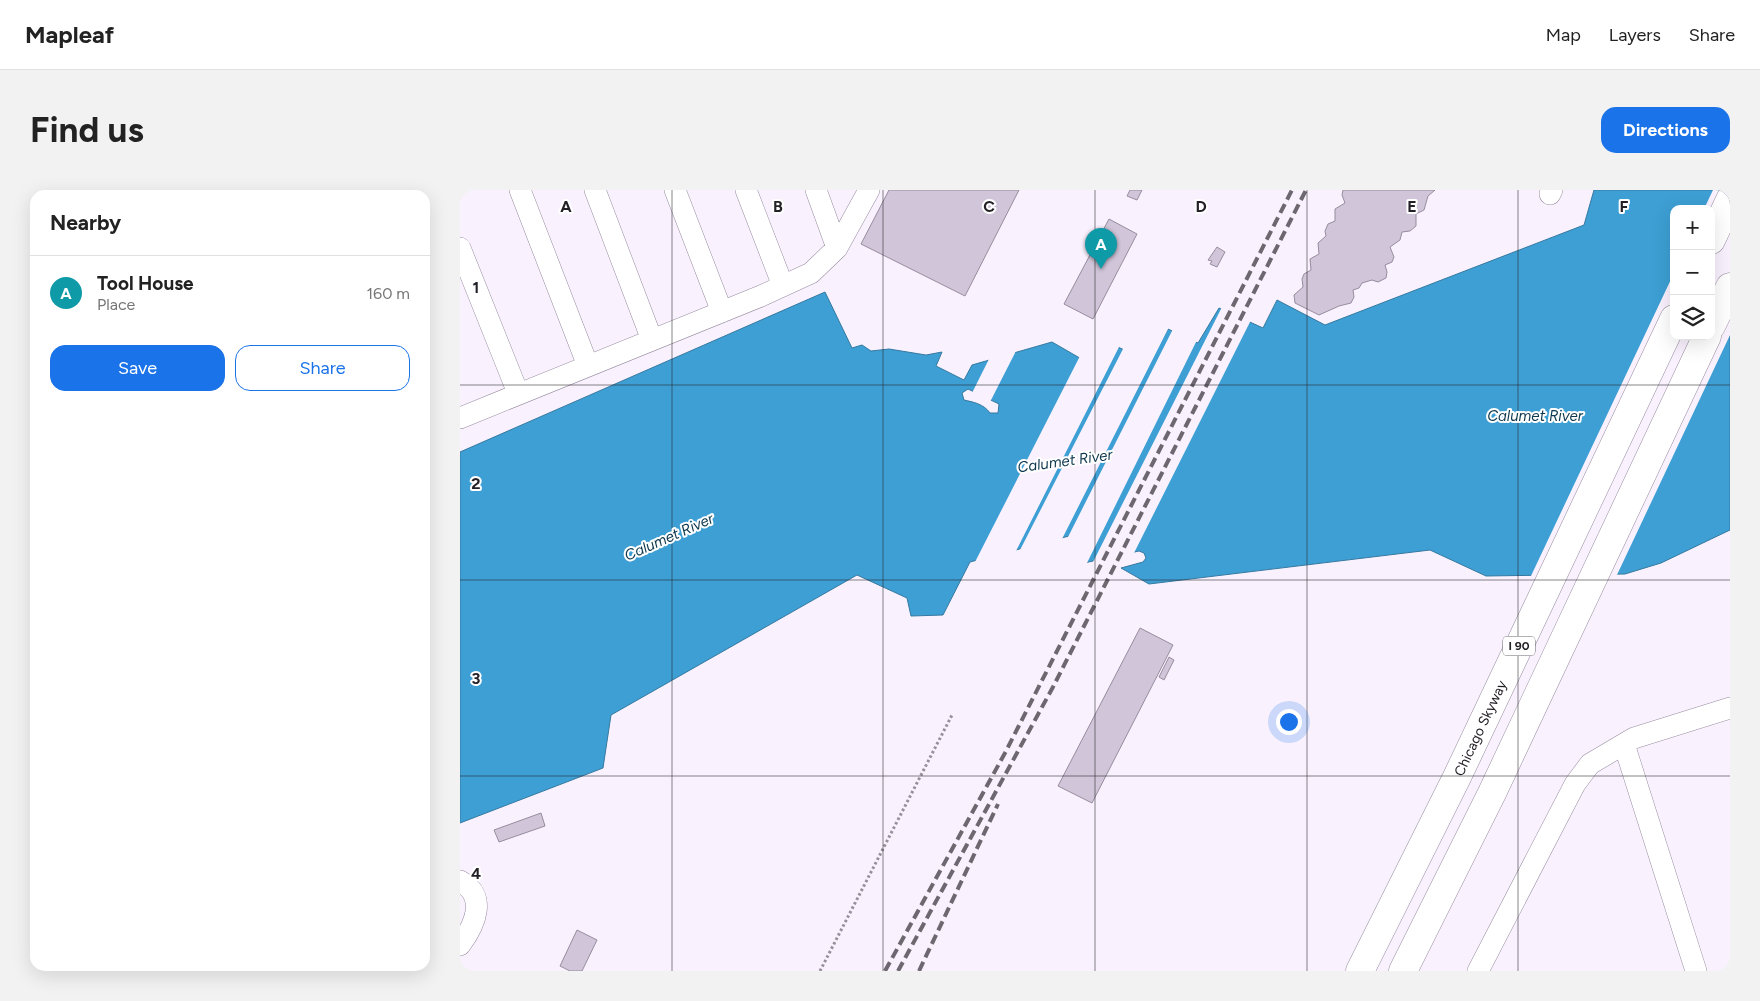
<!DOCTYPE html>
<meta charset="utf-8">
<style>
:root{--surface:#fff;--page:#f2f2f2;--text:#222;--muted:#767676;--line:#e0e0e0;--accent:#1a73e8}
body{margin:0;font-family:Figtree,sans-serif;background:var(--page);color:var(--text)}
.controls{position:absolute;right:15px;top:15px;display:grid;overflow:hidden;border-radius:10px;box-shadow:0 5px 20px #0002}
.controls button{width:45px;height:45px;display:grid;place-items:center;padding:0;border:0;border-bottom:1px solid var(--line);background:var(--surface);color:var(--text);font:25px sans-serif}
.you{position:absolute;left:828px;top:531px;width:18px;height:18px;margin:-12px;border:4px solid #fff;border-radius:50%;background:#1a73e8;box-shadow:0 0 0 8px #1a73e833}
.badge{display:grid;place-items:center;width:32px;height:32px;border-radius:50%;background:var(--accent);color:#fff;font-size:16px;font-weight:700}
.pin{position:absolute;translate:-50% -41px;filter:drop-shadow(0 1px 2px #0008)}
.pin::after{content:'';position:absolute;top:26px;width:18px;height:15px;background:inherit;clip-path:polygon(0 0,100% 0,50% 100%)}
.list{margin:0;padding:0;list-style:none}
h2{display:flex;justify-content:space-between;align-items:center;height:65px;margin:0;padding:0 20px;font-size:21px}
h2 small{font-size:16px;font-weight:400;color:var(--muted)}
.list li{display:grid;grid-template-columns:32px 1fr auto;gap:15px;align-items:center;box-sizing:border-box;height:75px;padding:0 20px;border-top:1px solid var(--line)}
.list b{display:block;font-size:19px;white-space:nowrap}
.list p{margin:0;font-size:16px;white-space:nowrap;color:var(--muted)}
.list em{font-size:16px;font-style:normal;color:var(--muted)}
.actions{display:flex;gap:10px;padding:15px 20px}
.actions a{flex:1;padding:11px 0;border:1px solid var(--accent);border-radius:15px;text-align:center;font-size:18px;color:var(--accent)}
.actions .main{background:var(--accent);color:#fff}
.icon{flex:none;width:28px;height:28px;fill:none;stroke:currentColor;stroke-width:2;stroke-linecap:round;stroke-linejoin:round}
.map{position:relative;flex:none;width:1270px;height:781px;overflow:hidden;border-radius:15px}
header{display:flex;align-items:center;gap:30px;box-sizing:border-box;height:70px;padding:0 25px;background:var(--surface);border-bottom:1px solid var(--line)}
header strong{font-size:24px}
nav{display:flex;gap:28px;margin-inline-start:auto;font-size:18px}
.intro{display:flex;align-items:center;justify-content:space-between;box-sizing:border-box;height:120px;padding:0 30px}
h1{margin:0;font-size:35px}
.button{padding:12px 22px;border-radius:15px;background:var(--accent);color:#fff;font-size:18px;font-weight:700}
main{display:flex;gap:30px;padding:0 30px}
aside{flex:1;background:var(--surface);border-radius:15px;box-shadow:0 5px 20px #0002}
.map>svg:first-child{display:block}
</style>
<header>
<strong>Mapleaf</strong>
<nav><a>Map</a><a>Layers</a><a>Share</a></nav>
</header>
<div class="intro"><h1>Find us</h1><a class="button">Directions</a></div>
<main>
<aside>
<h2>Nearby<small></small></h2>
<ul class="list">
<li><span class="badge" style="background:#0f9aa8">A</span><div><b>Tool House</b><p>Place</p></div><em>160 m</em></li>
</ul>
<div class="actions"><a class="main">Save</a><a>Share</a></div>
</aside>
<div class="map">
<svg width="1270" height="781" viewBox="0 0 1270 781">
<rect width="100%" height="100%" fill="#f9f2fe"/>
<!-- water -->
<path fill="#3d9fd4" stroke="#3679a0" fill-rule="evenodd" d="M1134,0H1270V340L1201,373L1165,384L1026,386L970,360L689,394L661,378L683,372L686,368L684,363L679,361L624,373L614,354L613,348L609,346L510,372L483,425L451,426L447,408L397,385L151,525L143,578L0,633V262L365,102L392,158L402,155L411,161L429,159L466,165L482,162L476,176L504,190L512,175L592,152L644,182L658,157L689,172L708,139L738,153L759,118L803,138L817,110L865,135L1124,35ZM1214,19H1251V146H1214ZM508,199L539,214L538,223H530C524,214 513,212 504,210L502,203Z"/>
<!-- pier -->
<path fill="#f9f2fe" d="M1253,0H1270V145L1156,387L1070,388L1214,83V146H1251V19H1244Z
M762,117L791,130L673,365L632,374Z
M709,137L601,351L559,362L664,157L688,169L706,138Z
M713,139L737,150L626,375L623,376L606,360L611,353V349H607Z
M658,154L660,155L555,363L514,374L620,166L643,179Z
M556,161L529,214L511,205L530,167Z"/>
<!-- building -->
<path fill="#d0c5d9" stroke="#978c9e" d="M429,0H559L505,106L401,54Z
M670,0H682L677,10L667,6Z
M883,0H975L968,6L964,20L956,24V36L950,41L942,42L940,50L930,57L934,67L932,72L925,75L927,82L926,88L918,92L912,90L902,93L899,98L893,100L894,107L891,113L879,116L859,125L835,113L834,105L843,97L842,89L844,84L851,80L850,69L859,64L858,53L866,46L865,41L868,34L875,31V19L885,13L882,5Z
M649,29L677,44L633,129L604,114Z
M757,57L765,62L757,77L750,74L752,71L748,70Z
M680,438L713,455L632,613L598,596Z
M709,467L714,470L704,490L699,487Z
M81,623L85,636L39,652L34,640Z
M117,740L137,750L122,781H110L100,776Z"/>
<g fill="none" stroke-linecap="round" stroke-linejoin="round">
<defs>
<path id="minor" d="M60,0L128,176
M135,0L192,150
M215,0L262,122
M286,0L323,96
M356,0L377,58
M1090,4L1092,0
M0,58L58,203
M0,228L301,106L351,83L377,58L409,0
M1164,554L1236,781
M0,691C28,706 15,735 0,755
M1018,781L1115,594L1130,574L1174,548L1270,518"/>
<g id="highway">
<path d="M1251,50L1270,10"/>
<path d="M1251,136L1270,97"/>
<path id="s1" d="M900,781L997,587L1214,129"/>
<path d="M943,781L1032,603L1247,146"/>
</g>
</defs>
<!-- minor casing -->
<use href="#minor" stroke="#988da0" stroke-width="22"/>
<!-- highway casing -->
<use href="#highway" stroke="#988da0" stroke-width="29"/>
<!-- path -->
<path stroke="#959099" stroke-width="3" stroke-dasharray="2.5 2.5" stroke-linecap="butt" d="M360,781L492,525"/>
<!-- minor -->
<use href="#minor" stroke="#fff" stroke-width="21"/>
<!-- highway -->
<use href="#highway" stroke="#fff" stroke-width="28"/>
<!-- rail -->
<path stroke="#6d6870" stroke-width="4" stroke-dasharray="10 5" stroke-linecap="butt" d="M425,781L545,563L832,0
M438,781L593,497L846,0
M459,781L538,614"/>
</g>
<!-- grid -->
<path fill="none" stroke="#242027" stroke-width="1" stroke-opacity="0.55" d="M212,0V781M423,0V781M635,0V781M847,0V781M1058,0V781M0,195H1270M0,390H1270M0,586H1270"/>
<g text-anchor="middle" stroke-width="4" stroke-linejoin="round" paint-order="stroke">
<!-- shield labels -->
<rect fill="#fff" stroke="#666368" stroke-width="1" x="1043" y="446.5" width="32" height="19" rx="4"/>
<g font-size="12" font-weight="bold" fill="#242027">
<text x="1059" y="460">I 90</text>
</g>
<!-- street labels -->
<g font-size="14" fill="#242027" stroke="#fff">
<text dy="5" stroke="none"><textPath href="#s1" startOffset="271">Chicago Skyway</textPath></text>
</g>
<!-- water labels -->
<g font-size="15" font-style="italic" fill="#0e384e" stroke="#fff">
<text x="1075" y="231">Calumet River</text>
<text transform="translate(605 271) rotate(-8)" y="5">Calumet River</text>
<text transform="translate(209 347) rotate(-24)" y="5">Calumet River</text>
</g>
</g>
<g font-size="16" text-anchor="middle" font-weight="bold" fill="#242027" stroke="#fff" stroke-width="4" stroke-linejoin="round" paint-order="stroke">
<text x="106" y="22">A</text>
<text x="318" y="22">B</text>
<text x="529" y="22">C</text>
<text x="741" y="22">D</text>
<text x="952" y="22">E</text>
<text x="1164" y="22">F</text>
<text x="16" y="103">1</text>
<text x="16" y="299">2</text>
<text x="16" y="494">3</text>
<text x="16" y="689">4</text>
</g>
</svg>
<div class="controls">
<button>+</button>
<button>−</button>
<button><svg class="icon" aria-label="layers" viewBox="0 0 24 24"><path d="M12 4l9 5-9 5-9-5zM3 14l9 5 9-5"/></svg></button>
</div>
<div class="you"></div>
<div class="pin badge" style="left:641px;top:79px;background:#0f9aa8">A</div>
</div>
</main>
